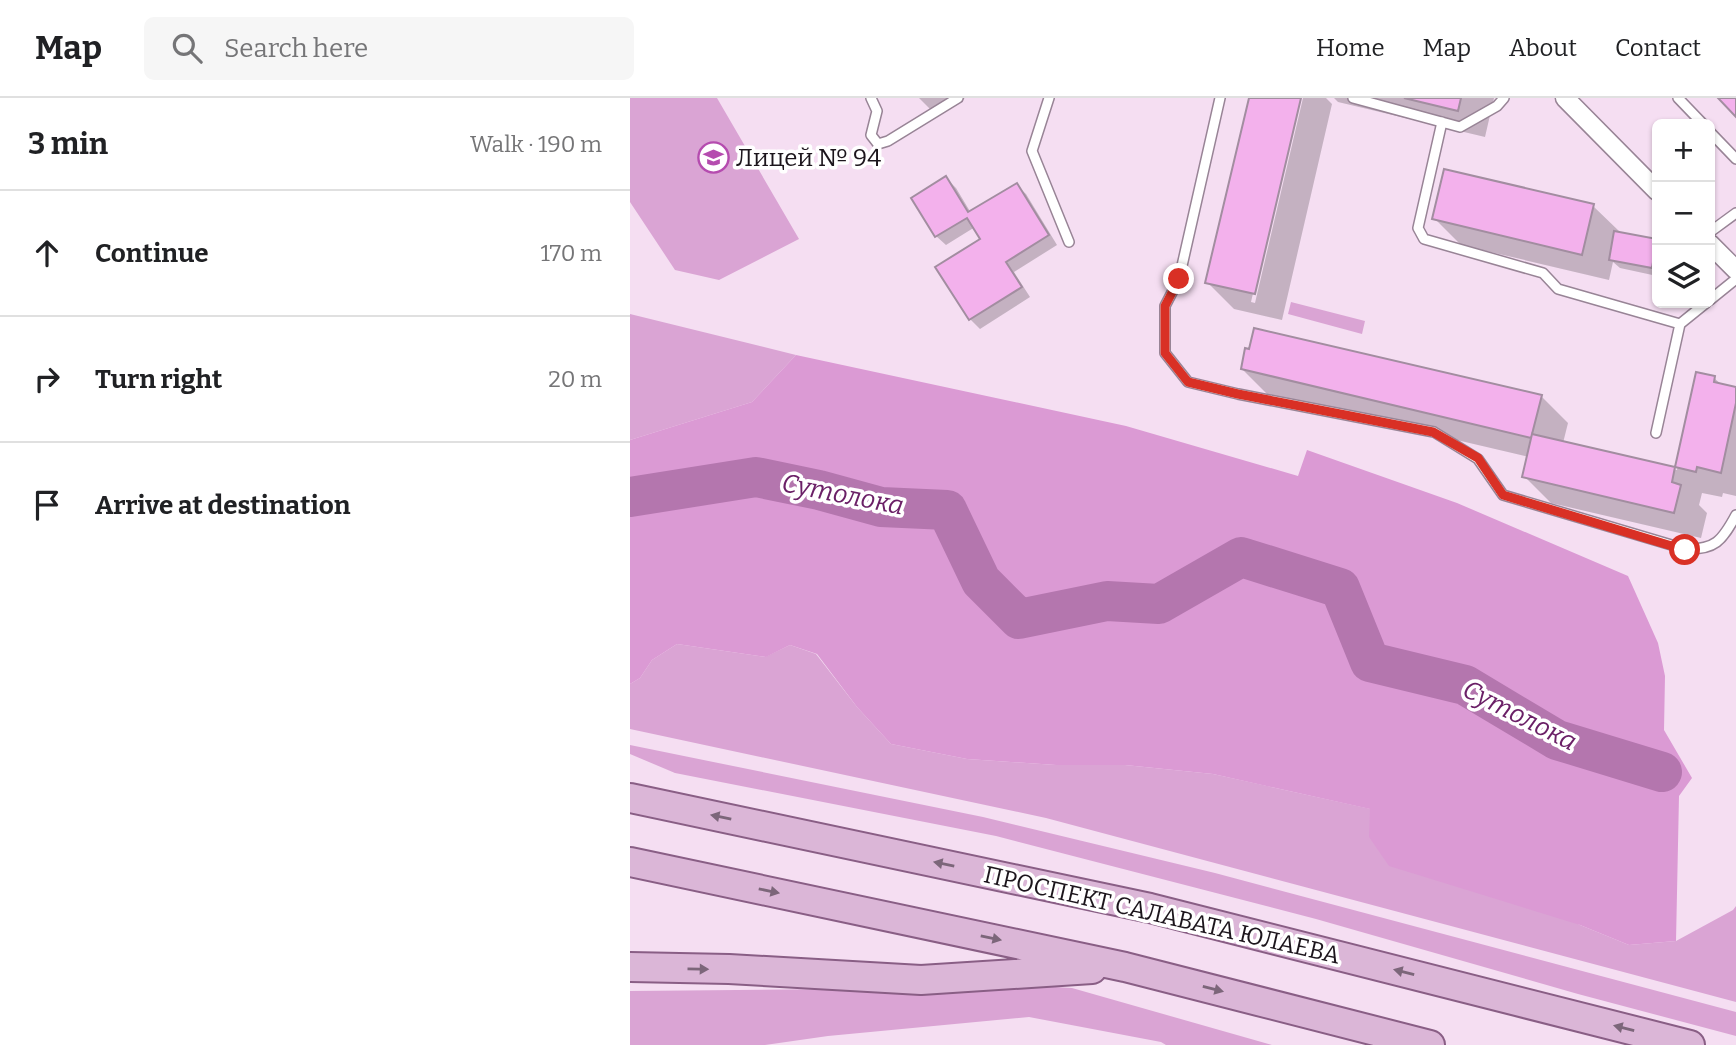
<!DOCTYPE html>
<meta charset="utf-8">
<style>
:root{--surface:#fff;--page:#f6f6f6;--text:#202124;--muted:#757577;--line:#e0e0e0}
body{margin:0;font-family:Bitter,serif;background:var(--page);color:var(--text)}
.controls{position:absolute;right:21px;top:21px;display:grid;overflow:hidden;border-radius:10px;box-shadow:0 2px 5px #0004}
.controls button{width:63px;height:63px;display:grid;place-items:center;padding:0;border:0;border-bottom:2px solid var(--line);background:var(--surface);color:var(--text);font:35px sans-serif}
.stop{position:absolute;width:21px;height:21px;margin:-16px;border:5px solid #d93025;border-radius:50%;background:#fff}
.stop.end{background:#d93025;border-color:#fff;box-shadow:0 2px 7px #0008}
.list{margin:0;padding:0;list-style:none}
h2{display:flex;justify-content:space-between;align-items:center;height:91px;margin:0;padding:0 28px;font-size:30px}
h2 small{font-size:23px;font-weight:400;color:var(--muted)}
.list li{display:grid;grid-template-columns:46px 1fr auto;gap:21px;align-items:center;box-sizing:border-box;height:126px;padding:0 28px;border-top:2px solid var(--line)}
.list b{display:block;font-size:26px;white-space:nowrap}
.list em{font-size:23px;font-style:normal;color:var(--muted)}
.icon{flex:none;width:38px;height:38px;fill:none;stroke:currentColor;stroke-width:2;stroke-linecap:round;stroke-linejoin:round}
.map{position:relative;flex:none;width:1106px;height:947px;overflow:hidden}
header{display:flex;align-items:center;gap:42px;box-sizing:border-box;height:98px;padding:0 35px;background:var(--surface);border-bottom:2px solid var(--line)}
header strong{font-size:33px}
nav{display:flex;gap:38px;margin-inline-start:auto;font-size:24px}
.search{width:490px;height:63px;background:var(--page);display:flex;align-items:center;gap:18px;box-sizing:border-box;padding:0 24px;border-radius:10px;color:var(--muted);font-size:26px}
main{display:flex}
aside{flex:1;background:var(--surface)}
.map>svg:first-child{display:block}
</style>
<header>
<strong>Map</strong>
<div class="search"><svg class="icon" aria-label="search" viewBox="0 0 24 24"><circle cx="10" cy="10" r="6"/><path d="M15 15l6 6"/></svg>Search here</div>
<nav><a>Home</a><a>Map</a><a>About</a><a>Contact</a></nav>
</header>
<main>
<aside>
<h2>3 min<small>Walk · 190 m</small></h2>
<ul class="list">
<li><svg class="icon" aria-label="ahead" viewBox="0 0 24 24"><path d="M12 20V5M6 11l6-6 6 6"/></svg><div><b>Continue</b></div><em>170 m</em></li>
<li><svg class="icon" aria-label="right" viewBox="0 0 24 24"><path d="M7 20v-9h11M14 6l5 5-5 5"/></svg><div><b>Turn right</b></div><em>20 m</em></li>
<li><svg class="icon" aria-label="arrive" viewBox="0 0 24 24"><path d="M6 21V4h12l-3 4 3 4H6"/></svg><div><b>Arrive at destination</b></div></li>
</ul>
</aside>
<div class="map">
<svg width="1106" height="947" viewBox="0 0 1106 947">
<rect width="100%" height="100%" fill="#f5def2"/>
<!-- green -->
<path fill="#daa4d4" d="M0,0H87L169,141L89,182L45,172L0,104Z
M661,204L735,223L732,236L658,216Z
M0,216L166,257L122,304L0,342Z
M47,546L135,559L160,547L186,556L227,609L261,646L337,661L426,667H495L583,676L741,711L950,827L999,847L1046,843L1103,812L1106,808V904L416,720L0,631V586L10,580L22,562Z
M0,647L353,719L585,775L1106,914V938L948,896L686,821L366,738L45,675L0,656Z
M425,889L442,890L642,947H536L531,944L399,919L198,938L135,947H0V893Z"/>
<!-- forest -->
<path fill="#db9ad4" d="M166,257L496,328L668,378L677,352L827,405L998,478L1028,545L1035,578L1034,632L1062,680L1049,698L1046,843L999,847L950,827L759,768L739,739L740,711L583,676L495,667H426L337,661L261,646L227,609L187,556L160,547L136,559L47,546L22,562L10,580L0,586V342L122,304Z"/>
<!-- shadow -->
<path fill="#0003" d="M289,0H335L307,18Z
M620,0H669L621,204L625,205L673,0H696L702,6L652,222L604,211L577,184Z
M704,0H864L855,39L708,4Z
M316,80L326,90L341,115L386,87L396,96L427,147L384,174L400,199L350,231L340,221L307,169L352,141L345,129L316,147L306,138Z
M963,108L990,134L1027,143V178L990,170L983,164L979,182L831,147L804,120Z
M612,271L911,298L938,325L933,345L1047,372L1067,276L1084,280L1092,287L1106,291V398L1093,395L1092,399L1072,395L1069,407L1077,415L1071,440L921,405L894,378L899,359L639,298Z"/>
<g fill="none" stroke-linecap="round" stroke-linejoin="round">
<!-- river -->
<path stroke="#b476ae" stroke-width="40" d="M0,399L126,379L189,392L251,409L317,412L351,483L389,521L477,503L529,506L611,459L710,490L740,564L835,587L927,642L1032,674"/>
</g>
<!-- building -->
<path fill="#f3b1ec" stroke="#a28da0" stroke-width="2" d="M619,0H671L625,196L575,185Z
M774,0H831L828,13Z
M1088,0H1106V19Z
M814,71L964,106L952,157L802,121Z
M316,78L338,114L387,85L419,137L376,164L392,189L339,222L305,169L350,141L337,120L305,139L281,100Z
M984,133L1027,141L1022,170L979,162Z
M624,230L912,297L901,340L611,271L615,250L619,251Z
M1066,274L1085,278L1084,284L1106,289V305L1091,375L1067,369L1066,374L1045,369Z
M902,336L1045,369L1042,384L1051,387L1044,415L892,379Z"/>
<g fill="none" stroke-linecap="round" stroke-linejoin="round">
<defs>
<path id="service" d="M241,0L247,13L241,37L248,46L258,43L328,0
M419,0L402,53L439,144
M590,0L549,181L535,208V255L558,284L608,296L804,334L848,361L873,397L1055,451C1085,452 1092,443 1106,417
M723,0L830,29L867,8L874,0
M1048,0L1073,26
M812,24L788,130L794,141L913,175L928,191L1050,226L1076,205
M1080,34L1106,61
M1080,134L1106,115
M1080,202L1106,181
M1026,335L1050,226"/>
<path id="minor" d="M935,0L1027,93
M1080,146L1106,172"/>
<path id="primary" d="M0,700L520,810L1060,947
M0,764L495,869L800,947
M0,869L99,871L291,882L462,871"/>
</defs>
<!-- service casing -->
<use href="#service" stroke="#988496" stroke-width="12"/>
<!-- minor casing -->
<use href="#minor" stroke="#988496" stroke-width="21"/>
<!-- primary casing -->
<use href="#primary" stroke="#895e85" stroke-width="32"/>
<!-- service -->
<use href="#service" stroke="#fff" stroke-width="9"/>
<!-- minor -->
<use href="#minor" stroke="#fff" stroke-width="18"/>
<!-- primary -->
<use href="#primary" stroke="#dbb6d7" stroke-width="28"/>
</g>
<!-- one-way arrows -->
<defs><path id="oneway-solid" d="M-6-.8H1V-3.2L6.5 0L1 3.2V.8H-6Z" transform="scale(1.75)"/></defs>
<g fill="#7c667a">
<use href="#oneway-solid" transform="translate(91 719) rotate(-168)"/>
<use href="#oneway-solid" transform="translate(314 766) rotate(-168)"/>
<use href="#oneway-solid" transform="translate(139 793) rotate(12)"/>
<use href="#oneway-solid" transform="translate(361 840) rotate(12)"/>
<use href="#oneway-solid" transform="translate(68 871) rotate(1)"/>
<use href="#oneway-solid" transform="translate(774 874) rotate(-166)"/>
<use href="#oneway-solid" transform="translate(583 891) rotate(14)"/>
<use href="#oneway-solid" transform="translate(994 930) rotate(-166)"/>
</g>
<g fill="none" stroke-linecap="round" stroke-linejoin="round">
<!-- route -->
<path stroke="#d93025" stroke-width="9" d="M549,181L535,208V255L558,284L608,296L803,334L848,360L873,397L1055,452"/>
</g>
<!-- icons -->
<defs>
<symbol id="school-ring" viewBox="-11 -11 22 22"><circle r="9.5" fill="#fff" stroke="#b54caf" stroke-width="1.5"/><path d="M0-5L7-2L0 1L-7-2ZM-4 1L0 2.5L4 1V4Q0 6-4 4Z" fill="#b54caf"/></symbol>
</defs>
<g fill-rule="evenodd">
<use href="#school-ring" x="66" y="42" width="35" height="35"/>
</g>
<g text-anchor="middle" stroke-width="7" stroke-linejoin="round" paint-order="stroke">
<!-- poi labels -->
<g font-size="24" fill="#1c151c" stroke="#fff" text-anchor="start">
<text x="106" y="68">Лицей № 94</text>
</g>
<!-- street labels -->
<g font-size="24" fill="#1c151c" stroke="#fff">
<text transform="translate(532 817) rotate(13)" y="8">ПРОСПЕКТ САЛАВАТА ЮЛАЕВА</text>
</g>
<!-- water labels -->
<g font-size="26" font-style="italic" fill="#6b2067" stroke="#fff">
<text transform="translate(213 396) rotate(11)" y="9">Сутолока</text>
<text transform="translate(890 617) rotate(27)" y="9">Сутолока</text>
</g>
</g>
</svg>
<div class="controls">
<button>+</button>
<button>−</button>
<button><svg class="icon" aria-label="layers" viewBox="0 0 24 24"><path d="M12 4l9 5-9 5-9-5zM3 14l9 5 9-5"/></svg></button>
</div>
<div class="stop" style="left:1055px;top:452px"></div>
<div class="stop end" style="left:549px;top:181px"></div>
</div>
</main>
